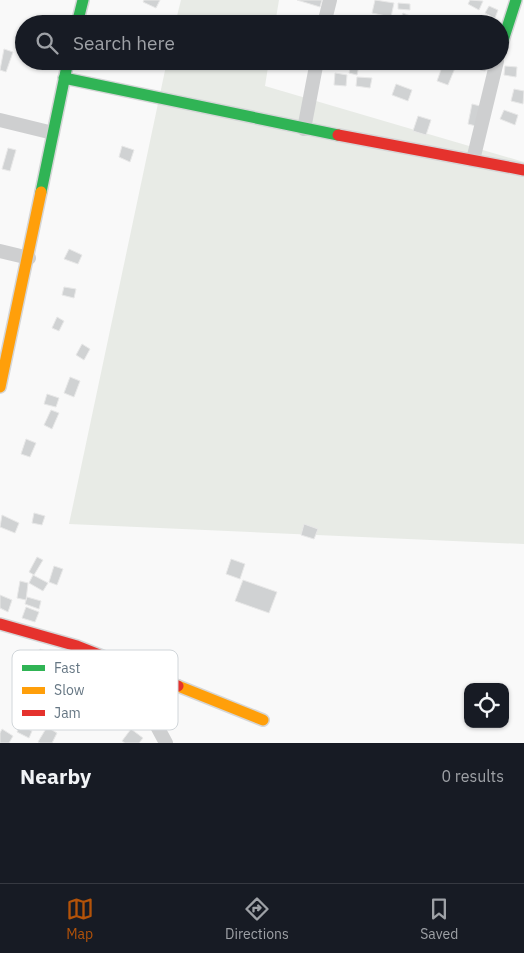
<!DOCTYPE html>
<style>
:root{--surface:#171b24;--page:#20242c;--text:#f1f3f6;--muted:#9ea1a6;--line:#363941;--accent:#b45309}
body{margin:0;font-family:"IBM Plex Sans",sans-serif;background:var(--page);color:var(--text)}
.controls{position:absolute;right:15px;bottom:15px;display:grid;overflow:hidden;border-radius:10px;box-shadow:0 1px 4px #0004}
.controls button{width:45px;height:45px;display:grid;place-items:center;padding:0;border:0;border-bottom:1px solid var(--line);background:var(--surface);color:var(--text);font:25px sans-serif}
.list{margin:0;padding:0;list-style:none}
h2{display:flex;justify-content:space-between;align-items:center;height:65px;margin:0;padding:0 20px;font-size:21px}
h2 small{font-size:16px;font-weight:400;color:var(--muted)}
.icon{flex:none;width:28px;height:28px;fill:none;stroke:currentColor;stroke-width:2;stroke-linecap:round;stroke-linejoin:round}
.map{position:relative;flex:none;width:524px;height:743px;overflow:hidden}
.search{position:absolute;background:var(--surface);box-shadow:0 1px 4px #0004;left:15px;right:15px;top:15px;height:55px;display:flex;align-items:center;gap:12px;box-sizing:border-box;padding:0 18px;border-radius:28px;color:var(--muted);font-size:19px}
.sheet{height:140px;background:var(--surface)}
nav{display:flex;justify-content:space-around;align-items:center;box-sizing:border-box;height:70px;border-top:1px solid var(--line);background:var(--surface);font-size:14px;color:var(--muted)}
nav a{display:grid;justify-items:center;gap:2px}
nav .on{color:var(--accent)}
.map>svg:first-child{display:block}
</style>
<div class="map">
<svg width="524" height="743" viewBox="0 0 524 743">
<rect width="100%" height="100%" fill="#f9f9f9"/>
<!-- green -->
<path fill="#e8ebe6" d="M181,0H279L275,24H175Z
M167,61H269L265,86L524,162V544L69,524Z"/>
<!-- building -->
<path fill="#d0d2d3" stroke="#e8e8e8" d="M144,0H160L156,8L143,2Z
M297,0H322L320,7Z
M375,0L394,3L391,17L372,13Z
M470,0L483,1L479,10L468,4Z
M398,3L410,4V10L398,9Z
M489,6L498,10L495,18L485,13Z
M403,13L415,18L412,24H398Z
M4,49L13,52L6,72L0,70Z
M132,61H144L142,69L131,66Z
M352,61H360L357,75L349,73Z
M471,61H488L485,71L470,67Z
M443,64L455,68L448,85L437,81Z
M505,66L517,67L516,77L504,75Z
M335,73L347,75L346,86L334,85Z
M357,77L372,78L370,88L356,86Z
M396,84L412,90L408,101L392,95Z
M514,89L524,91L523,104L511,101Z
M472,104L480,106L476,126L468,124Z
M504,110L518,115L515,125L500,119Z
M418,116L431,120L426,135L413,131Z
M122,146L134,150L130,162L119,157Z
M8,148L16,150L10,171L2,169Z
M69,249L82,255L78,264L64,259Z
M64,287L76,289L74,298L62,295Z
M57,317L64,321L59,331L52,328Z
M82,344L90,349L84,360L76,355Z
M70,377L80,381L74,397L64,393Z
M47,394L59,398L56,407L44,404Z
M51,410L59,413L52,429L44,425Z
M26,439L36,443L30,457L21,454Z
M34,513L45,516L42,525L32,523Z
M2,515L19,523L15,533L0,527Z
M304,524L318,529L314,539L301,535Z
M37,557L43,560L34,575L29,572Z
M231,559L245,564L240,579L226,574Z
M54,566L63,569L57,585L49,582Z
M33,575L48,583L43,591L29,583Z
M243,580L277,592L269,613L235,601Z
M20,581L28,583L26,600L17,598Z
M0,595L12,600L8,612L0,608Z
M27,597L41,601L39,609L25,604Z
M26,607L39,612L35,622L22,618Z
M40,649L50,652L46,666L36,663Z
M20,725L32,731L29,738L17,732Z
M47,727L57,733L52,743H40L38,742Z
M2,729L13,736L9,743H0V733Z
M131,729L143,738L139,743H125L122,741Z"/>
<g fill="none" stroke-linecap="round" stroke-linejoin="round">
<defs>
<path id="fast" d="M77,24L83,0
M500,50L516,0
M64,78L338,135
M41,192L68,61"/>
<path id="slow" d="M0,387L41,192
M178,686L263,720"/>
<path id="jam" d="M338,135L524,170
M0,624L77,646L178,686"/>
</defs>
<!-- fast casing -->
<use href="#fast" stroke="#d5d6d7" stroke-width="14"/>
<!-- slow casing -->
<use href="#slow" stroke="#d5d6d7" stroke-width="14"/>
<!-- jam casing -->
<use href="#jam" stroke="#d5d6d7" stroke-width="14"/>
<!-- street -->
<path stroke="#cecfd0" stroke-width="14" d="M324,24L330,0
M0,120L53,133
M304,129L317,61
M473,160L497,61
M0,251L29,258
M124,665L166,743"/>
<!-- fast -->
<use href="#fast" stroke="#30b455" stroke-width="11"/>
<!-- slow -->
<use href="#slow" stroke="#ff9f0a" stroke-width="11"/>
<!-- jam -->
<use href="#jam" stroke="#e5322d" stroke-width="11"/>
</g>
<!-- legend -->
<rect x="12" y="650" width="166" height="80" rx="8" fill="#fff" stroke="#d1d6da" stroke-width="1"/>
<rect x="22" y="665" width="23" height="6" fill="#30b455"/>
<rect x="22" y="687" width="23" height="7" fill="#ff9f0a"/>
<rect x="22" y="710" width="23" height="6" fill="#e5322d"/>
<g font-size="14" fill="#657683">
<text x="54" y="673">Fast</text>
<text x="54" y="695">Slow</text>
<text x="54" y="718">Jam</text>
</g>
</svg>
<div class="controls">
<button><svg class="icon" aria-label="locate" viewBox="0 0 24 24"><circle cx="12" cy="12" r="6"/><path d="M12 2v4M12 18v4M2 12h4M18 12h4"/></svg></button>
</div>
<div class="search"><svg class="icon" aria-label="search" viewBox="0 0 24 24"><circle cx="10" cy="10" r="6"/><path d="M15 15l6 6"/></svg>Search here</div>
</div>
<section class="sheet">
<h2>Nearby<small>0 results</small></h2>
<ul class="list">
</ul>
</section>
<nav>
<a class="on"><svg class="icon" aria-label="map" viewBox="0 0 24 24"><path d="M3 6l6-2 6 2 6-2v14l-6 2-6-2-6 2zM9 4v14M15 6v14"/></svg>Map</a>
<a><svg class="icon" aria-label="directions" viewBox="0 0 24 24"><path d="M12 3l9 9-9 9-9-9zM9 14v-3h6M13 9l2 2-2 2"/></svg>Directions</a>
<a><svg class="icon" aria-label="saved" viewBox="0 0 24 24"><path d="M7 4h10v16l-5-4-5 4z"/></svg>Saved</a>
</nav>
